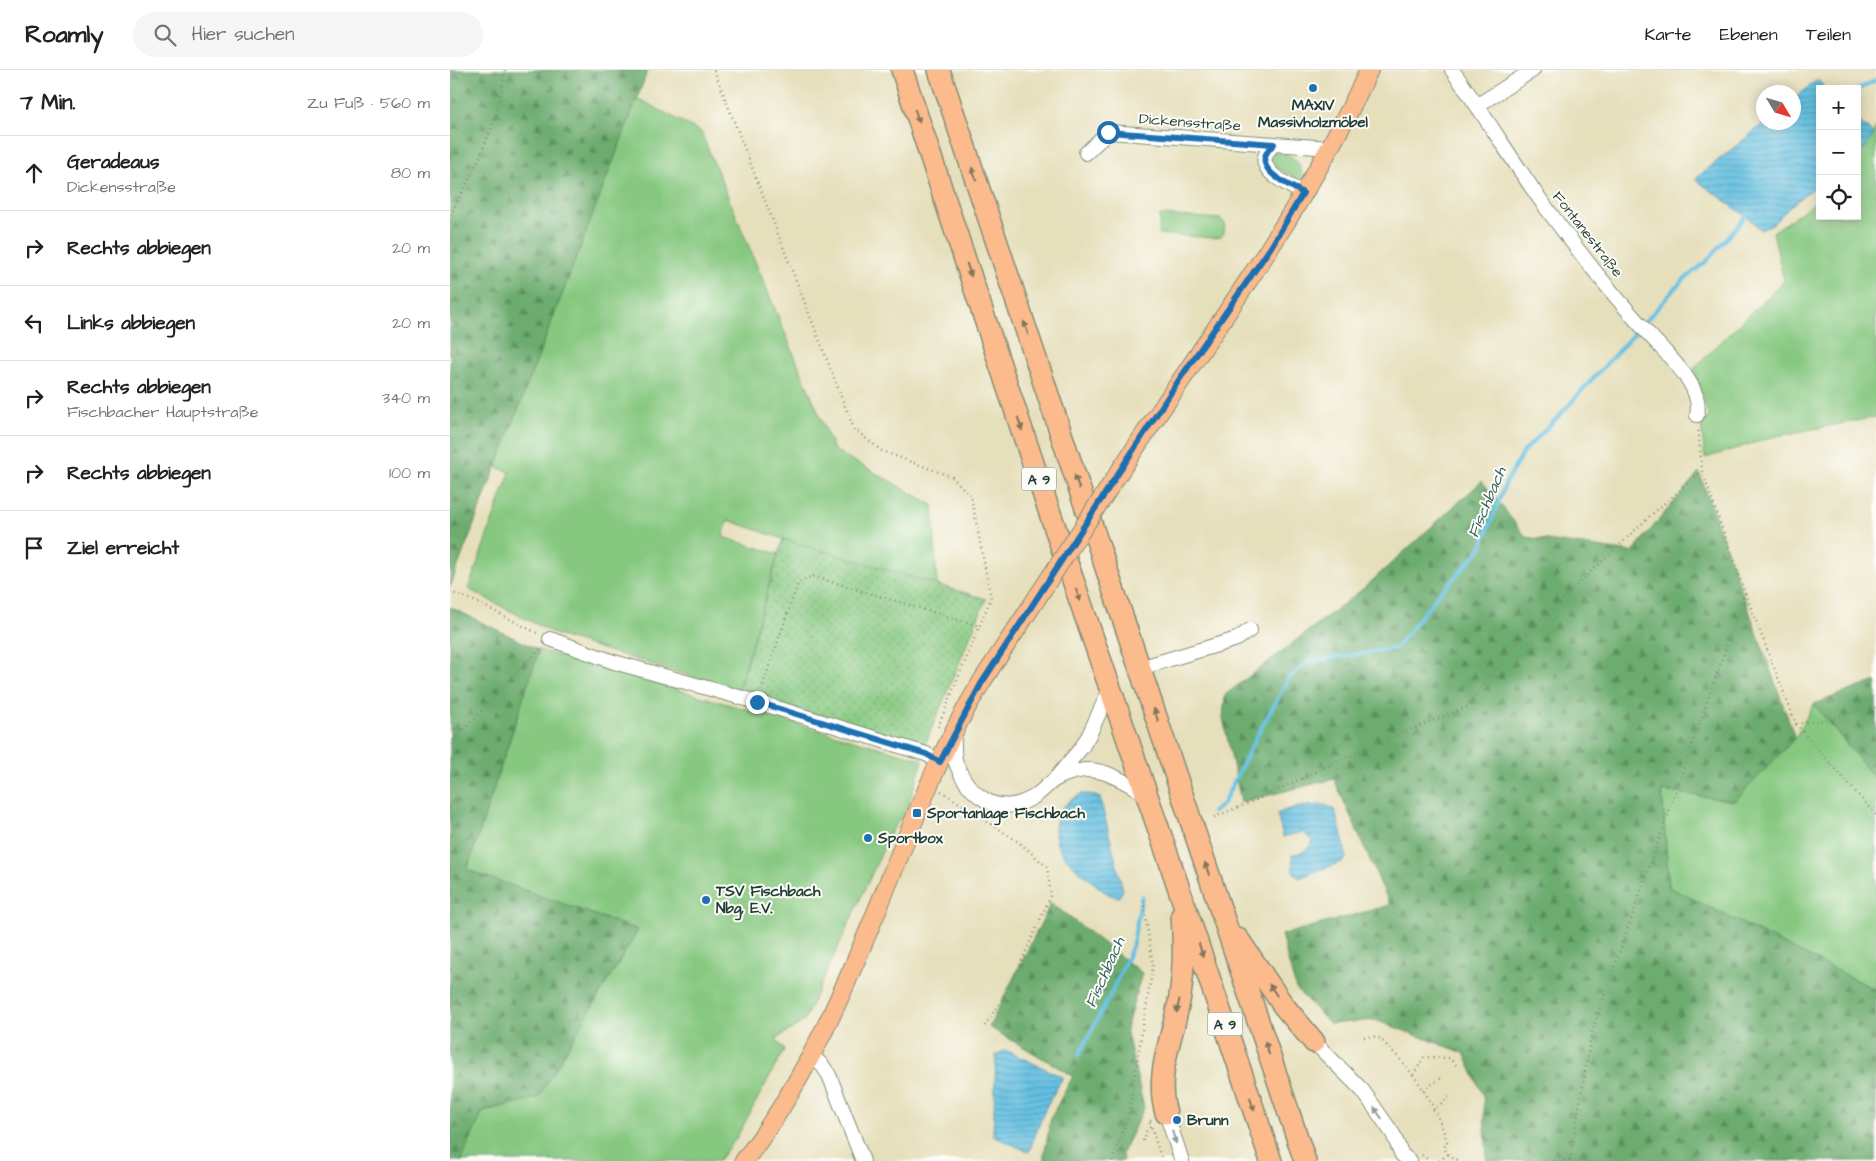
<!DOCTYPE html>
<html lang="de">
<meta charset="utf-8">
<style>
:root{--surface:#fff;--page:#f6f6f6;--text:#202124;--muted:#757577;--line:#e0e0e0}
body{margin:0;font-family:"Architects Daughter",sans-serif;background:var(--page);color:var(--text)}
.controls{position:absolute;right:15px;top:15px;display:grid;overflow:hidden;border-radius:0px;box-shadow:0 2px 12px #0003}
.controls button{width:45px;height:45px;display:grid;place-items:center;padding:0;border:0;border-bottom:1px solid var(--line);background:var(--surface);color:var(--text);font:25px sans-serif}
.compass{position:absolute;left:1306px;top:15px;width:45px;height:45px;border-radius:50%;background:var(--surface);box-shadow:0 2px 12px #0003;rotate:128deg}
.stop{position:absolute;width:15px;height:15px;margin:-11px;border:4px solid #1f6fb2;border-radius:50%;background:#fff}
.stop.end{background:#1f6fb2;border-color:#fff;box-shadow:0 1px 5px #0008}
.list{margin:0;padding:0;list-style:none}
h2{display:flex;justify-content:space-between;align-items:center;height:65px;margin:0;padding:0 20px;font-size:21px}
h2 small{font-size:16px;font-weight:400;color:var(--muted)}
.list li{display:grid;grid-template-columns:32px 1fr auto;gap:15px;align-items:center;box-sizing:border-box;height:75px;padding:0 20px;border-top:1px solid var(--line)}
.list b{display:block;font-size:19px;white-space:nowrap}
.list p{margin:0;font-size:16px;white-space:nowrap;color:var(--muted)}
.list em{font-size:16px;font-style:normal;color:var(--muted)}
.icon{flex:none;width:28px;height:28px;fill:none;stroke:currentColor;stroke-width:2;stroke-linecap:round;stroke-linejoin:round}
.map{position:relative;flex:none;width:1426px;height:1091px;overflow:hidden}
header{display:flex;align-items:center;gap:30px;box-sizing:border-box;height:70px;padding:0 25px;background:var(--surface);border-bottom:1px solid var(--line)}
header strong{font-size:24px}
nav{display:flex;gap:28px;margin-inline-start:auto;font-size:18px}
.search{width:350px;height:45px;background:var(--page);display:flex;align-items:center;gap:12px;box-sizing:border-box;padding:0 18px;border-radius:28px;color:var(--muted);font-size:19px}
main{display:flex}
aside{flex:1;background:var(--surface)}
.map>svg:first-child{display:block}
</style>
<header>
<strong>Roamly</strong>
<div class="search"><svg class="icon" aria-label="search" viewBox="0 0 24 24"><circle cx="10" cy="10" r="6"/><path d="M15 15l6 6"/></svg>Hier suchen</div>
<nav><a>Karte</a><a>Ebenen</a><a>Teilen</a></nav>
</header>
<main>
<aside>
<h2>7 Min.<small>Zu Fuß · 560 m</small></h2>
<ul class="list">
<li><svg class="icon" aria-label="ahead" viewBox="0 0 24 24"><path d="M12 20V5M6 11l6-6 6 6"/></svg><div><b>Geradeaus</b><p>Dickensstraße</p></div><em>80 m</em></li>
<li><svg class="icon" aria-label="right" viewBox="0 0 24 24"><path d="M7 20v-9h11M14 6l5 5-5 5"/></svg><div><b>Rechts abbiegen</b></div><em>20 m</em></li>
<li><svg class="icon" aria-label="left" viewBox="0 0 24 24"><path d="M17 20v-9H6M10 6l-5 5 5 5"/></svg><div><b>Links abbiegen</b></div><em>20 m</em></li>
<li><svg class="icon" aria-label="right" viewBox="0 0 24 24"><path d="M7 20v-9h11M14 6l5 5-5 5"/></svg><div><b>Rechts abbiegen</b><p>Fischbacher Hauptstraße</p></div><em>340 m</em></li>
<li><svg class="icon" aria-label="right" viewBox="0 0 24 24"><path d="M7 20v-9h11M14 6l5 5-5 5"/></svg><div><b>Rechts abbiegen</b></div><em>100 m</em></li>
<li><svg class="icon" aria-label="arrive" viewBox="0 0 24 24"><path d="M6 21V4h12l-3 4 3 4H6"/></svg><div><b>Ziel erreicht</b></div></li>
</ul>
</aside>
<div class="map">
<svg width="1426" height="1091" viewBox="0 0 1426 1091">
<defs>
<pattern id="forest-firs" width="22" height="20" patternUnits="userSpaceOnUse" patternTransform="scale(1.25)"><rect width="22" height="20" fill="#6cac6e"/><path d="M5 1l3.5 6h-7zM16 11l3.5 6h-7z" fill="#588d5b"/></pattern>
<pattern id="park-dots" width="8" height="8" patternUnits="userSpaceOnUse" patternTransform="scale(1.25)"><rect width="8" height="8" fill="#86c880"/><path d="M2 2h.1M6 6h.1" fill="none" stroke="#6da46a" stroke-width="1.8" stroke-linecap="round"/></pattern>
<pattern id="water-rules" width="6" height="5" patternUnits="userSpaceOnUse" patternTransform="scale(1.25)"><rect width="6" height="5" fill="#64c0e2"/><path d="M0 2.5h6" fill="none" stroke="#529db8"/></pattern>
</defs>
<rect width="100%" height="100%" fill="#fdfcf7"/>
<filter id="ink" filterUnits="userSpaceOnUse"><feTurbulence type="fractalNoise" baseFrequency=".02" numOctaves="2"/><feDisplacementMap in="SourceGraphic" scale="10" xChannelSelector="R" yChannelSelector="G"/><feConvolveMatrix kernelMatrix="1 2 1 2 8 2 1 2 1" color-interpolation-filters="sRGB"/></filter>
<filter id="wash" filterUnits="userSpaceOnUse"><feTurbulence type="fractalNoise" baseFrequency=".0096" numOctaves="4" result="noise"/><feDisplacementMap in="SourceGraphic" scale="20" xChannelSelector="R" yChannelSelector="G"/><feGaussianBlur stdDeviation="1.12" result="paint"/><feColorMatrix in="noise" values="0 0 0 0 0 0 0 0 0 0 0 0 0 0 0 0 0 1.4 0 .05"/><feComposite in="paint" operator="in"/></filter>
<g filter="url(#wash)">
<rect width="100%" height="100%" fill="#e6dfbb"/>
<!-- grass -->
<path fill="#86c880" stroke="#52825a" d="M187,28L251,62L384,380L483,435L487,515L333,469L278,450L273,467L328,484L288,621L107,565L18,519L60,402L46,397Z
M1426,57V347L1327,366L1255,388L1251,353L1259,347L1244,298L1334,211L1323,162L1370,129V146H1407V83L1415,78Z
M824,82C840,83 852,90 852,107L847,109L822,95L821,87Z
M710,145L771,149L775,154L774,163L771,167L765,168L709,164Z
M89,580L473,690L457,739L442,760L354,951L326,969L334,980L287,1067L268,1091H11L33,1041L88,1027L188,860L17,800Z
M1364,634L1426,710V920L1219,818L1212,721L1285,730L1345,668Z"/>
<!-- forest -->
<path fill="url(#forest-firs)" stroke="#467451" d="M0,0H198L0,517Z
M1249,402L1345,668L1285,731L1212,721L1219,817L1426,920V1091H1037L1033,1025L1014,983L925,950L880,954L846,919L831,865L940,835L884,709L791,732L773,648L775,625L914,518L1032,411L1076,467L1182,482Z
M0,537L89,580L17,800L188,860L88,1028L33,1041L11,1091H0Z
M1426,611V710L1364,634Z
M601,833L692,903L676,959L694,1038L672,1083L673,1091H593L601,1047L623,1006L539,957Z"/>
<!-- park -->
<path fill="url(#park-dots)" stroke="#52825a" d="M333,469L536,529L474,677L288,621Z"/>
<!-- water -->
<path fill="url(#water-rules)" stroke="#427e8b" d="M1368,9L1375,19H1370V113L1343,134L1324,153L1311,160L1296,146L1245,109L1314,53L1344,52V29Z
M1407,50L1424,64L1415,78L1407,83Z
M631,724H640L650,728L673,820L669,827C658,827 649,817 640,810C620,793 600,780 606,751C609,738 619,730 631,724Z
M875,735L882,738L885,741L894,773L896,788L894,791L849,808L843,801L842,785C851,782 859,782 862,771L853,762L833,767L827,744C841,736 859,736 875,735Z
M555,980L613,1007L595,1039L579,1082L543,1066L546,985Z"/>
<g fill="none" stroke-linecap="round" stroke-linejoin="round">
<!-- stream -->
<path stroke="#64c0e2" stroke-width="4" d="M1407,20L1426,10
M1194,253L1232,211L1257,191L1296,146
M763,742L773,734L803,673L839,608L858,592L946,578L986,527L1003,510L1031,478L1056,412L1074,381L1107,348L1189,258
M629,985L662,921L682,877L692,826"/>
</g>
</g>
<g filter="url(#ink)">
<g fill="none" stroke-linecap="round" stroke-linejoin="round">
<defs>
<path id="minor" d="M1002,0C1035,45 1064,94 1097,139C1131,185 1168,232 1208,274C1224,292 1253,318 1247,345
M1028,35L1083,0
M824,74C821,77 818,80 816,84C807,102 841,116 853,123
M636,83L658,62L880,78
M100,569L164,592L307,632L476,684L490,692
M690,598L787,569L800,560
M504,663C504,672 503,685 506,693C518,725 547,747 580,729C589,725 596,716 604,710C610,706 622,702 629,701C653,696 676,713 696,724
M606,708L632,677L640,663L660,619
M864,972L913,1021L943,1064L952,1085L960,1091
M362,986L372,995L379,1005L413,1091
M716,1043L732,1091"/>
<path id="major" d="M672,398C757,268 854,142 919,0
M294,1091C381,979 423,842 479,715C494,680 511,645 531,613C546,589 563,565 579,540"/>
<path id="highway" d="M452,0C499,141 545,282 593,423C669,645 747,868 821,1091
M489,0L855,1091
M788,869L833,935L864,972
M716,1043C704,1004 724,965 730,926C734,900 734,872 732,845"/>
</defs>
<!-- minor casing -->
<use href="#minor" stroke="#828e78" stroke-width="16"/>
<!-- major casing -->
<use href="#major" stroke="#828e78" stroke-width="20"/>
<!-- highway casing -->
<use href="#highway" stroke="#828e78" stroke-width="24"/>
<!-- path -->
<path stroke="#828e78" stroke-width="2.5" stroke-dasharray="1 4" stroke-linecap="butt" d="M264,0L404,359L432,381L502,407L521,426L541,528L488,657
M0,145C25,100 49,52 55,0
M1248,356L1252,401L1295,523L1346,654L1426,745
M0,522L22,530L89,564
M311,620L348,513L362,506L529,556
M1346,654L1374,650L1426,637
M0,674L92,577
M491,721L570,773L597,797L601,825L560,917L534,957
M764,747L804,731L918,677L1017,637L1060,579L1201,445L1252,401
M914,967C919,967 924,966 929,968C934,972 939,978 943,982C967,1006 988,1039 997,1072L994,1078L998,1084L1009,1091
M963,1005L974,987L999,988L1006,995
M973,1020L993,1007
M983,1040L999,1027
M701,1051L699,1050L712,1091
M693,1071L695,1063L701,1056
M972,1085L980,1091
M662,1091L677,1050L703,896L693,829
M989,1091L998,1084
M1104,1091L1120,1089
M1120,1091L1142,961L1295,523"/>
<!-- minor -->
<use href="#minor" stroke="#fff" stroke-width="14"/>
<!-- major -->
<use href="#major" stroke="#fbbb8c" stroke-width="18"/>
<!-- highway -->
<use href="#highway" stroke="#fbbb8c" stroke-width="21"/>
<defs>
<path id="major-bridge" d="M579,540L672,398"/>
</defs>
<!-- major-bridge casing -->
<use href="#major-bridge" stroke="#828e78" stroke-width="20" stroke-linecap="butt"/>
<!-- major-bridge -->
<use href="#major-bridge" stroke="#fbbb8c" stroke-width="18"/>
</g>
<!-- one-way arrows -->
<defs><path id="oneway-solid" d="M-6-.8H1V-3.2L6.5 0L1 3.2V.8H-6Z" transform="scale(1.25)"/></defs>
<g fill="#82765c">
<use href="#oneway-solid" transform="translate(467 46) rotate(71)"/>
<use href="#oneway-solid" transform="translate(524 104) rotate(-109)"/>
<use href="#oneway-solid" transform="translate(519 200) rotate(71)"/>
<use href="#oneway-solid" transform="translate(576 258) rotate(-109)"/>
<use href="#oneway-solid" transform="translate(570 354) rotate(71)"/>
<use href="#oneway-solid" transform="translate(627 412) rotate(-109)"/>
<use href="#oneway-solid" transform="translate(628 525) rotate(71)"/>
<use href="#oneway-solid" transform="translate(706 645) rotate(-108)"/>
<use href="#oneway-solid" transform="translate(757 799) rotate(-108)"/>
<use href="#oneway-solid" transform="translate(751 880) rotate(72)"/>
<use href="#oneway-solid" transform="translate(823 920) rotate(-124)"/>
<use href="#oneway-solid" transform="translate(728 936) rotate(102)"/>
<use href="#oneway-solid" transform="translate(817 978) rotate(-108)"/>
<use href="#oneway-solid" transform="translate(802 1034) rotate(72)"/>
</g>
<g fill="#8f9e9a">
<use href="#oneway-solid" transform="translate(928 1043) rotate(-125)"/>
<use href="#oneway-solid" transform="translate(724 1067) rotate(73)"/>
</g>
</g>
<g fill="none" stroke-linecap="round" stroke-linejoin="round" filter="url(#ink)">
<!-- route -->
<path stroke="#1f6fb2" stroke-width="6" d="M307,632L476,684L490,692L531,614L729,310L821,177L853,123C841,116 807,102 816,84C818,80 821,77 824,74L658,62"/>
</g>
<!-- markers -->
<g fill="#1f6fb2" stroke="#fdfcf7" stroke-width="2">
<circle cx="863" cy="18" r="5"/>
<rect x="462" y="738" width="10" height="10" rx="2.5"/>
<circle cx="418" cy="768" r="5"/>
<circle cx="256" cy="830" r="5"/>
<circle cx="727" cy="1050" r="5"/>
</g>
<g text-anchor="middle" stroke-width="4" stroke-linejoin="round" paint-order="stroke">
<!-- shield labels -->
<g fill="#fdfcf7" stroke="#62766e" stroke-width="1">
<rect x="571.5" y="397.5" width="35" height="23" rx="4"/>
<rect x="757.5" y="942.5" width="35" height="23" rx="4"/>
</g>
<g font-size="14" font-weight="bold" fill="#1f3d34">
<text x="589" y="414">A 9</text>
<text x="775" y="959">A 9</text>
</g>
<!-- poi labels -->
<g font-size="15" font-weight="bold" fill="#1f3d34" stroke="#fdfcf7" text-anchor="start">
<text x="863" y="40" text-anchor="middle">MAXIV<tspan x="863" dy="17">Massivholzmöbel</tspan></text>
<text x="477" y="748">Sportanlage Fischbach</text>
<text x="428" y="773">Sportbox</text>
<text x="266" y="826">TSV Fischbach<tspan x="266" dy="17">Nbg, E.V.</tspan></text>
<text x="737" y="1055">Brunn</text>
</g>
<!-- street labels -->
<g font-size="15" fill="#1f3d34" stroke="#fdfcf7">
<text transform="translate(740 52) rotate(4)" y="5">Dickensstraße</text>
<text transform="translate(1138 164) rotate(52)" y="5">Fontanestraße</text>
</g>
<!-- water labels -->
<g font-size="16" font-style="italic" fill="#305e60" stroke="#fdfcf7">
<text transform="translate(1036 432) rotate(-67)" y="6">Fischbach</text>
<text transform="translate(654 902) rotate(-66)" y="6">Fischbach</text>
</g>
</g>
</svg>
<div class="controls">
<button>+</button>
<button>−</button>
<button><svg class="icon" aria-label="locate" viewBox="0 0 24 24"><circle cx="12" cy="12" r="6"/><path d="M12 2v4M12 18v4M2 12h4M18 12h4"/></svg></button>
</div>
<svg class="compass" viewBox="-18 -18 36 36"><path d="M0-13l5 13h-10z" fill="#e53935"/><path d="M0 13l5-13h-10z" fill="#757577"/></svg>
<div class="stop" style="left:658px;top:62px"></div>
<div class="stop end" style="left:307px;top:632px"></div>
</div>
</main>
